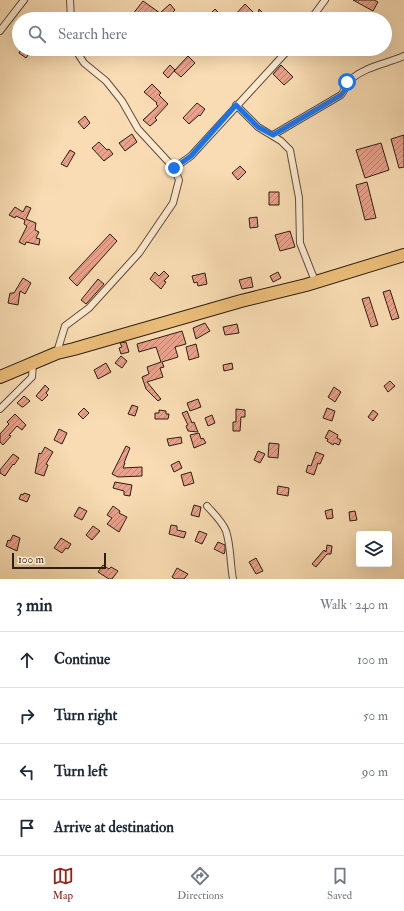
<!DOCTYPE html>
<meta charset="utf-8">
<style>
:root{--surface:#fff;--page:#f6f6f7;--text:#1f2937;--muted:#747a83;--line:#e0e1e3;--accent:#8f2418}
body{margin:0;font-family:"IM FELL Double Pica",serif;background:var(--page);color:var(--text)}
.controls{position:absolute;right:12px;bottom:12px;display:grid;overflow:hidden;border-radius:4px;box-shadow:0 4px 16px #0002}
.controls button{width:36px;height:36px;display:grid;place-items:center;padding:0;border:0;border-bottom:1px solid var(--line);background:var(--surface);color:var(--text);font:20px sans-serif}
.scale{position:absolute;left:12px;bottom:10px;width:94px;box-sizing:border-box;padding-left:4px;border:2px solid #2a1f12;border-top:0;font-size:11px;line-height:14px;white-space:nowrap;color:#2a1f12;-webkit-text-stroke:3px #fbe8ce;paint-order:stroke}
.stop{position:absolute;width:12px;height:12px;margin:-9px;border:3px solid #1a73e8;border-radius:50%;background:#fff}
.stop.end{background:#1a73e8;border-color:#fff;box-shadow:0 1px 4px #0008}
.list{margin:0;padding:0;list-style:none}
h2{display:flex;justify-content:space-between;align-items:center;height:52px;margin:0;padding:0 16px;font-size:17px}
h2 small{font-size:13px;font-weight:400;color:var(--muted)}
.list li{display:grid;grid-template-columns:26px 1fr auto;gap:12px;align-items:center;box-sizing:border-box;height:56px;padding:0 16px;border-top:1px solid var(--line)}
.list b{display:block;font-size:15px;white-space:nowrap}
.list em{font-size:13px;font-style:normal;color:var(--muted)}
.icon{flex:none;width:22px;height:22px;fill:none;stroke:currentColor;stroke-width:2;stroke-linecap:round;stroke-linejoin:round}
.map{position:relative;flex:none;width:404px;height:579px;overflow:hidden}
.search{position:absolute;background:var(--surface);box-shadow:0 4px 16px #0002;left:12px;right:12px;top:12px;height:44px;display:flex;align-items:center;gap:10px;box-sizing:border-box;padding:0 14px;border-radius:22px;color:var(--muted);font-size:15px}
.sheet{height:276px;background:var(--surface)}
nav{display:flex;justify-content:space-around;align-items:center;box-sizing:border-box;height:56px;border-top:1px solid var(--line);background:var(--surface);font-size:11px;color:var(--muted)}
nav a{display:grid;justify-items:center;gap:2px}
nav .on{color:var(--accent)}
.map>svg:first-child{display:block}
</style>
<div class="map">
<svg width="404" height="579" viewBox="0 0 404 579">
<defs>
<pattern id="building-hatch" width="6" height="6" patternUnits="userSpaceOnUse"><rect width="6" height="6" fill="#eba18b"/><path d="M-1 1l2-2M0 6l6-6M5 7l2-2" fill="none" stroke="#bf8370"/></pattern>
</defs>
<rect width="100%" height="100%" fill="#f9dcb3"/>
<filter id="stains"><feTurbulence type="fractalNoise" baseFrequency=".005" numOctaves="4"/><feColorMatrix values="0 0 0 0 .2 0 0 0 0 .09 0 0 0 0 .02 0 0 0 .5 -.17"/></filter>
<radialGradient id="worn" r=".72"><stop offset=".6" stop-color="#630" stop-opacity="0"/><stop offset="1" stop-color="#630" stop-opacity=".3"/></radialGradient>
<!-- building -->
<path fill="url(#building-hatch)" stroke="#2a1f12" d="M353,0H374L378,2L373,11Z
M143,1L160,13L170,4L175,10L169,16L167,14L163,19H129Z
M245,4L258,17L259,9L269,19H237L234,16Z
M215,9L225,19H205Z
M21,49H32L26,58L19,53Z
M188,56L195,63L181,77L174,71Z
M170,65L175,70L168,78L163,73Z
M281,65L293,77L284,85L273,74Z
M152,84L161,93L159,95L168,104L155,118L157,120L150,126L143,120L158,106L156,104L157,103L144,92Z
M197,103L205,109L200,116L199,115L189,124L183,118Z
M85,116L90,123L84,129L78,122Z
M132,134L137,142L125,151L119,143Z
M404,135V167L399,168L391,139Z
M99,142L107,150L109,149L113,154L104,161L92,148Z
M381,143L389,170L365,178L356,150Z
M70,150L75,153L67,167L61,164Z
M240,166L246,172L238,180L232,173Z
M367,182L376,218L365,220L356,185Z
M269,192H279V205H269Z
M26,206L31,208L26,219L36,223L35,230L39,232L36,238L40,239L39,245L26,242L25,245L19,242L27,226L24,224L25,220L16,216L15,218L9,215L15,207L23,212Z
M257,217L258,227L250,228L249,218Z
M290,231L295,247L280,251L275,235Z
M110,234L117,241L77,286L69,278Z
M164,271L169,276L164,281L166,282L161,289L150,279L155,272L159,276Z
M278,272L281,278L273,282L270,276Z
M205,273L207,284L198,286L197,282L194,283L192,276Z
M251,277L253,287L242,289L239,280Z
M23,278L31,283L25,294L20,291L18,305L8,303L10,293H14Z
M98,279L104,284L86,304L81,300Z
M390,290L399,318L392,320L383,292Z
M369,297L378,325L371,327L362,299Z
M205,323L210,331L196,339L193,328Z
M237,324L239,333L225,335L223,327Z
M182,331L186,344L175,347L178,357L162,362L164,367L160,368L163,377L147,382L161,399L158,401L146,389L142,377L149,374L147,367L161,362L156,347L139,352L137,344Z
M126,342L129,352L121,354L119,348L122,347L120,343Z
M196,344L199,357L189,360L186,347Z
M121,356L127,361L122,368L115,363Z
M106,363L111,372L98,379L94,370Z
M232,363L233,369L224,371L223,365Z
M390,381L395,386L388,392L384,386Z
M45,385L49,389L46,393L48,395L42,401L36,396Z
M334,387L341,392L335,402L328,397Z
M24,396L30,401L23,407H22L17,403Z
M198,399L201,407L190,411L187,403Z
M132,405L138,407L135,416L128,414Z
M84,408L89,413L83,419L78,414Z
M327,408L335,411L332,421L323,418Z
M236,409L245,410V417H241L240,431H233V422H236Z
M159,410L166,411V414H169L168,419H155V413H159Z
M373,410L378,414L373,421L368,417Z
M187,411L192,423L194,422L198,432L188,431L186,426L188,425L182,413Z
M15,414L26,425L22,430L17,426L9,435L11,436L3,445L0,442V434L9,424L7,422Z
M212,415L215,423L208,426L205,418Z
M59,429L67,433L62,444L54,440Z
M329,430L338,435L337,438L341,440L339,445L334,443L333,445L327,441L328,439L325,438Z
M199,433L201,439L203,438L206,443L194,448L190,435Z
M181,437L182,443L169,446L167,439Z
M269,443L279,444L278,458L268,457Z
M126,446L130,448L124,463H125L123,468L142,467V476L118,477L112,474Z
M45,447L53,452L46,464L48,465L44,476L35,473L39,453L41,454Z
M258,451L265,454L260,463L254,460Z
M316,452L324,455L320,464L318,463L314,475L306,472L308,465L311,466Z
M13,454L19,458L14,465L13,464L5,476L0,473V470Z
M179,461L182,468L174,472L171,465Z
M191,472L194,483L184,486L181,475Z
M115,482L132,485L130,496L124,495V491L113,488Z
M278,486L289,488L288,496L277,494Z
M24,493L30,495L27,502L19,499L21,494L23,495Z
M194,505L201,507L199,517L191,515Z
M113,506L120,511L119,513L127,517L119,532L107,524L112,518L107,515Z
M79,507L87,511L82,520L74,516Z
M332,509L333,518L327,519L325,511Z
M355,511L357,520L350,521L349,512Z
M171,525L177,526V530L186,532L184,538L169,534Z
M93,526L100,531L92,540L86,535Z
M199,531L207,534L202,544L195,541Z
M13,535L20,538L17,551L6,546L8,540L10,541Z
M61,538L71,544L68,549L66,548L62,553L54,548Z
M218,542L225,545V551L224,554L214,549Z
M327,545L332,546L331,554H327L316,567L312,564L324,550L326,552Z
M256,558L263,571L256,574L249,562Z
M103,565L109,569L111,567L118,571L112,579H109L98,572Z
M177,568L188,574L184,579H175L172,577Z"/>
<g fill="none" stroke-linecap="round" stroke-linejoin="round">
<defs>
<path id="street" d="M70,0L71,19
M311,19L325,0
M0,31L24,0
M236,105L258,127L281,141L290,150L299,198L300,243L315,281
M273,135L341,95C346,90 345,83 351,79C367,66 386,64 404,56
M174,168L191,156L289,49
M57,352L65,326L89,308L139,253L173,203L179,180L174,168L138,129L122,101L106,81L84,63L75,49
M0,409L32,377L33,363
M207,506C213,513 222,521 226,531C231,546 230,563 233,579"/>
<path id="highway" d="M0,377L57,353L74,349L241,301L306,285L404,255"/>
</defs>
<!-- street casing -->
<use href="#street" stroke="#5e4e3a" stroke-width="8"/>
<!-- highway casing -->
<use href="#highway" stroke="#2a1f12" stroke-width="14"/>
<!-- street -->
<use href="#street" stroke="#fbe8ce" stroke-width="6"/>
<!-- highway -->
<use href="#highway" stroke="#ecbe7a" stroke-width="12"/>
</g>
<g fill="none" stroke-linecap="round" stroke-linejoin="round">
<!-- route -->
<path stroke="#1a73e8" stroke-width="5" d="M174,168L191,156L236,105L258,127L273,135L341,95L345,90L347,82"/>
</g>
<rect width="100%" height="100%" filter="url(#stains)"/>
<rect width="100%" height="100%" fill="url(#worn)"/>
</svg>
<div class="controls">
<button><svg class="icon" aria-label="layers" viewBox="0 0 24 24"><path d="M12 4l9 5-9 5-9-5zM3 14l9 5 9-5"/></svg></button>
</div>
<div class="scale">100 m</div>
<div class="stop" style="left:347px;top:82px"></div>
<div class="stop end" style="left:174px;top:168px"></div>
<div class="search"><svg class="icon" aria-label="search" viewBox="0 0 24 24"><circle cx="10" cy="10" r="6"/><path d="M15 15l6 6"/></svg>Search here</div>
</div>
<section class="sheet">
<h2>3 min<small>Walk · 240 m</small></h2>
<ul class="list">
<li><svg class="icon" aria-label="ahead" viewBox="0 0 24 24"><path d="M12 20V5M6 11l6-6 6 6"/></svg><div><b>Continue</b></div><em>100 m</em></li>
<li><svg class="icon" aria-label="right" viewBox="0 0 24 24"><path d="M7 20v-9h11M14 6l5 5-5 5"/></svg><div><b>Turn right</b></div><em>50 m</em></li>
<li><svg class="icon" aria-label="left" viewBox="0 0 24 24"><path d="M17 20v-9H6M10 6l-5 5 5 5"/></svg><div><b>Turn left</b></div><em>90 m</em></li>
<li><svg class="icon" aria-label="arrive" viewBox="0 0 24 24"><path d="M6 21V4h12l-3 4 3 4H6"/></svg><div><b>Arrive at destination</b></div></li>
</ul>
</section>
<nav>
<a class="on"><svg class="icon" aria-label="map" viewBox="0 0 24 24"><path d="M3 6l6-2 6 2 6-2v14l-6 2-6-2-6 2zM9 4v14M15 6v14"/></svg>Map</a>
<a><svg class="icon" aria-label="directions" viewBox="0 0 24 24"><path d="M12 3l9 9-9 9-9-9zM9 14v-3h6M13 9l2 2-2 2"/></svg>Directions</a>
<a><svg class="icon" aria-label="saved" viewBox="0 0 24 24"><path d="M7 4h10v16l-5-4-5 4z"/></svg>Saved</a>
</nav>
